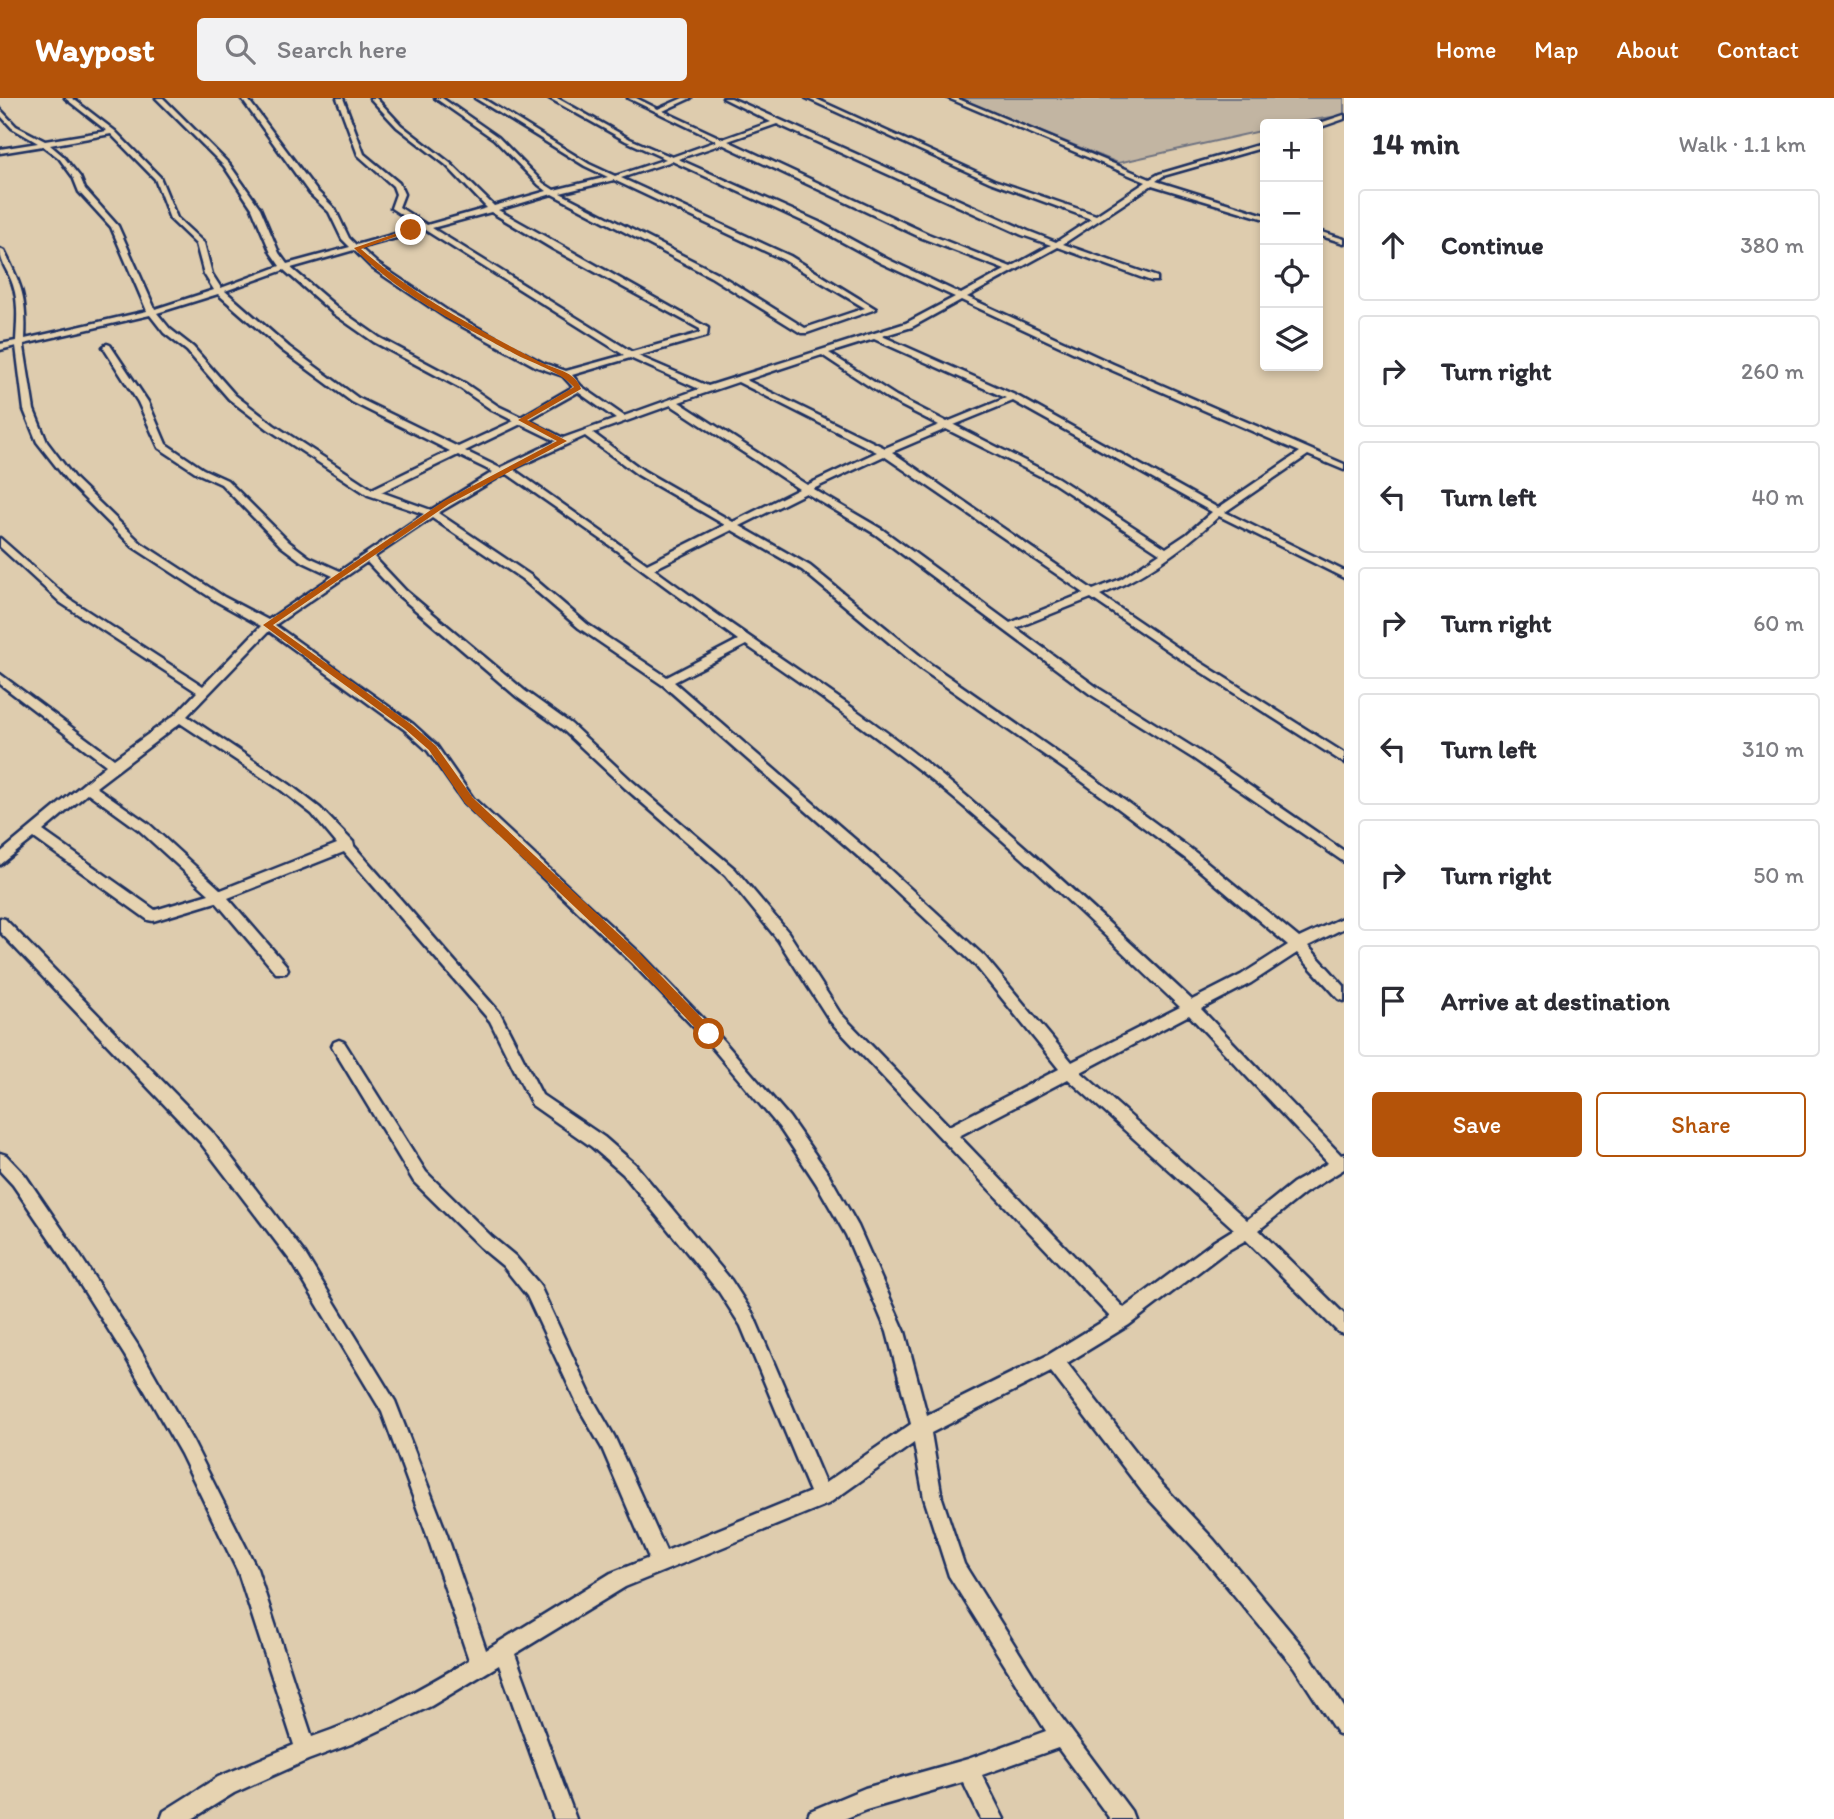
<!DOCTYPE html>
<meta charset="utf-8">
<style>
:root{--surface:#fff;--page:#f2f2f3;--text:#2b2b33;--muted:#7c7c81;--line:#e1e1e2;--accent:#b45309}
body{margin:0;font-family:Itim,sans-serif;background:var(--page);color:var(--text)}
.controls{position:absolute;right:21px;top:21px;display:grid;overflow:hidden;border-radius:7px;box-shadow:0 4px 10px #0003}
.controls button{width:63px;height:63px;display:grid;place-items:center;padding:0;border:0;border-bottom:2px solid var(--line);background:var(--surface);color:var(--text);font:35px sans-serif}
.stop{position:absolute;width:21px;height:21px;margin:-16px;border:5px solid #b45309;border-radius:50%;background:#fff}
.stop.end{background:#b45309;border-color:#fff;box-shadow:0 2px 7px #0008}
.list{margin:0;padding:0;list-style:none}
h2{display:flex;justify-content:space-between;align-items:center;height:91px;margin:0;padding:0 28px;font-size:30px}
h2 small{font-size:23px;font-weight:400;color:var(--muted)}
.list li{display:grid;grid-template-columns:46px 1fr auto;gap:21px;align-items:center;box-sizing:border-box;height:112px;margin:0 14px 14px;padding:0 14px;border:2px solid var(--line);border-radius:7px}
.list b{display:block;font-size:26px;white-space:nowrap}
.list em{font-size:23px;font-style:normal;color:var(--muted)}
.actions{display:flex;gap:14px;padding:21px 28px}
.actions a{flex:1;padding:16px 0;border:2px solid var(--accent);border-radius:7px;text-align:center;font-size:24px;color:var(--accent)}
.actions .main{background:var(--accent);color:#fff}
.icon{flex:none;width:38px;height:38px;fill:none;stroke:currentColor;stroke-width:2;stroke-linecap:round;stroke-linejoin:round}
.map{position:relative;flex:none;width:1344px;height:1721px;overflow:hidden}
header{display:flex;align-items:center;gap:42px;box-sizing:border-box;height:98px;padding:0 35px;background:var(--accent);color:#fff}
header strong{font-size:33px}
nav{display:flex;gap:38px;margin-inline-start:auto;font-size:24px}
.search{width:490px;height:63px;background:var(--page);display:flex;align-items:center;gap:18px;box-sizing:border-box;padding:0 24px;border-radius:7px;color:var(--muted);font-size:26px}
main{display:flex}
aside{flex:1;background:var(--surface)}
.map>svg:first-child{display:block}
</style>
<header>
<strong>Waypost</strong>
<div class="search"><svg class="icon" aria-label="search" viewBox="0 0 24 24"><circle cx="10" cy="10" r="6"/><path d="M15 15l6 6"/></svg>Search here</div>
<nav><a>Home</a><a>Map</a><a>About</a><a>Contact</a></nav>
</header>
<main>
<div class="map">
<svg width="1344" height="1721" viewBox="0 0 1344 1721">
<rect width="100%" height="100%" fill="#deccae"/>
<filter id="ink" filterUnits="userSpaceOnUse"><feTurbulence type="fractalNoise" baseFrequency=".0143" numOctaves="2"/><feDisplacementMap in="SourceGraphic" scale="14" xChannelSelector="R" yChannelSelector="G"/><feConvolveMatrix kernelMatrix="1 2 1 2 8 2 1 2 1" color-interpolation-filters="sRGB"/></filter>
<g filter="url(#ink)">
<!-- green -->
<path fill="#c2b5a2" stroke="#6e7280" stroke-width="2" d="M958,0H1344V17L1290,26H1265V32L1118,65Z"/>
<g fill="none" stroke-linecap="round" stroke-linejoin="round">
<defs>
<path id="minor" d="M65,0H72L115,33L160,79L177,120L204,145L212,176L221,190L280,168L271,155L252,110L224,68L156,0H163L229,66L260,110L279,155L287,166L350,149L342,141L329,114L310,96L241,0H247L316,92L335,111L349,140L356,147L420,129L391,110L396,96L393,88L358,57L337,0H343L364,56L399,85L404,96L399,109L427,127L487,110L446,67L397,29L370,0H376L401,27L450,65L494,108L547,93L539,87L494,41L435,0H442L498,39L543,85L554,92L608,79L585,68L475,0H482L589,66L615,78L666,61L626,43L549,0H557L630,41L672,59L717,43L628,0H636L658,11L683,0H691L663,13L723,41L771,24L723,0H731L1028,133L1056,144L1091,121L990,84L806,0H814L994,82L1096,117L1146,84L948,0H956L1150,81L1159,76L1265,45V49L1163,78L1156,83L1265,117V121L1152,87L1063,146L1157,179V183H1151L1058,149L967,199L1113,266L1344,366V372L1308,357L1225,414L1344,473V480L1219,418C1184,450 1145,479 1100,497L1181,552L1344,655V665L1173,556L1091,500L1016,530L1098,590L1202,655L1344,753V764L1194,661L1090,596L875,436L806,395L740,428L810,468L929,565L1091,678L1196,755L1299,840L1344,819V830L1308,848L1344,888V903L1339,901L1297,855L1251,885L1201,911L1341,1057L1344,1056V1071L1305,1095L1259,1132L1344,1216V1236L1338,1234L1246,1142L1225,1154L1129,1227L1067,1265L1158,1382L1214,1442L1308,1555L1344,1609V1638L1337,1635L1294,1569L1200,1456L1144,1396L1051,1274L931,1335L942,1400L964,1466L1052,1607L1131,1713L1134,1721H1110L1058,1650L982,1677L1004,1721H981L963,1684L866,1712L844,1721H807L810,1713L865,1690L968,1661L1046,1633L949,1478L924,1400L914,1345L828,1406L625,1489L515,1556L576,1721H554L499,1567L431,1608L351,1646L308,1662L234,1695L192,1721H161L164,1713L218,1679L294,1647L238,1474L181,1356L125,1258L67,1166L13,1087L0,1073V1055L6,1057L25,1077L79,1156L137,1246L193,1344L257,1471L312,1639C368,1620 419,1592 469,1562L427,1437L382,1314L293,1166L200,1044L0,834V820L5,821L212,1034L305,1156L395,1303L447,1437L486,1552L611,1475L649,1460L602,1350L580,1312L527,1198L503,1168L480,1149L414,1084L334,952L332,948L334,944L339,942L344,944L426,1074L492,1139L515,1158L539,1186L592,1300L614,1338L666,1453L810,1394L741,1228L719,1194L623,1076L592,1049L532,1007L490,923L344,754L228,800L286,867L288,871L286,875H276L216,804L153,823L148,822L34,740L0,767V755L106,667L0,586V576L114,661L176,616L197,594L61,505L0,449V440L69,501L203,588L261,528L216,503L133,449L69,385L37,344L24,312L16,248L0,252V246L16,243C17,224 19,205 13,187C9,174 0,165 0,151L4,153C22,188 27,201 25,241L147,213L111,129L79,94L73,79L59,60L43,48L0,55V51L38,45L12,30L0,17V11L16,28L45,43L107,33ZM777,26L1022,137L1051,147L1011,169L928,136L728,43ZM111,36L155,81L170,121L196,146L204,176L214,192L155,211L118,128L85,91L80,79L63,58L50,47ZM722,46L922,140L1005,172L961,196L887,161L819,124L678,61ZM672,63L813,128L881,165L955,199L906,225L708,288L638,258L707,238L708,230L498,112L552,96L711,179L801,235H807L876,211L790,158L621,80ZM614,82L784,162L865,210L805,230L717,175L560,95ZM491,114L553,151L700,231V235L632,254L432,130ZM425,132L624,257L566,273L543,265L451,215L378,166L360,150ZM354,152L372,170L445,219L537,269L563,278L573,289L521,319L498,308L466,286L380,240L340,212L291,170ZM284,172L334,216L374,244L460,290L492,312L514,323L458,349L358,300L289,249L225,193ZM218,196L283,253L352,304L450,353L372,391L274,327L235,297L193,249L170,231L157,215ZM961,202L1107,270L1300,354L1218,410L1017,298L882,238L912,229ZM150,217L164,235L187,253L229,301L268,331L368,397L424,416L340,473L309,459L289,444L227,382L203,371L166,346L148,304L110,247L107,246L103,249L138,304L159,350L197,375L221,386L281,448L301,463L333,478L268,522L224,499L141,445L75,381L47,344L34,312L24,249V246ZM874,241L1006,300L947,324L896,298L829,255ZM822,257L890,302L939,327L885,350L746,282ZM630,260L699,291L624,318L581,288L572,277ZM738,284L877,354L807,387L679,304ZM578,294L616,321L563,340L528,322ZM1013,303L1212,414L1187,436L1166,450L1058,380L954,327ZM671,307L799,391L733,424L644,373L593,335ZM521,326L556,343L500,370L465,353ZM946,331L1052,384L1160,455L1121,481L1093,492L892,354ZM585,338L638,377L725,427L647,466L513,371ZM458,357L493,374L431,412L381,394ZM884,358L1084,495L1010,525L883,432L813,391ZM506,375L605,444L738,542L667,579L587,526L530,477L438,415ZM432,420L522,481L579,530L664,588L879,777L975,867L1059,971L949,1028L840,915L788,834L735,771L633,684L571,626L525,593L406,493L374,459ZM732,432L802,472L921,571L1083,684L1186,761L1288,847L1241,877L1192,902C1108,824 1024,745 935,672C845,599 746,540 654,471ZM367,464L398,497L517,599L563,632L625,690L725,777L778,842L830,923L1110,1219L1048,1257L927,1317L905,1234L858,1128L828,1075L789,1019L714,932L642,857L473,700L436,647L413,626L275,527ZM269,533L405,632L428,653L465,706L632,865L704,940L779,1029L816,1085L846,1137L887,1234L911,1326L825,1385L753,1216L731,1182L635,1066L604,1039L542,997L500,915L354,748L353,744L320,710L289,686L187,618ZM746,547C806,588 865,630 923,675C1013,747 1096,829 1180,909L1072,964L985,859L889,771L674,584ZM180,625L281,692L312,716L337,746L221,792L149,726L96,689ZM88,695L139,732L209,796L155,812L43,733ZM1189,917L1328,1065L1293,1085L1247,1122L1081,974ZM1068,981L1234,1131L1213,1144L1124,1210L959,1038Z
M1344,17V21L1318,30L1317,26Z
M1318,133L1344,141V145L1318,137Z"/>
</defs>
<!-- minor casing -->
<use href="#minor" stroke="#1b2f5e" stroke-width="5"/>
<!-- minor -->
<use href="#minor" fill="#e6d3b1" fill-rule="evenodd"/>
</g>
</g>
<!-- route -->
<path fill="#b45309" d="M409,131L414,132L361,151C414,198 476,230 538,263C553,271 576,273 581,291L527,322L567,343L449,406L273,527L412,627L436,648L473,700L641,857L713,932V939H704L633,864L465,705L429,652L405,631L263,527L444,403L557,343L518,322L574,289C558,272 533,266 513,255C457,225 398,196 354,150Z"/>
</svg>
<div class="controls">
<button>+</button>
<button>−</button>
<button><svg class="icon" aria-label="locate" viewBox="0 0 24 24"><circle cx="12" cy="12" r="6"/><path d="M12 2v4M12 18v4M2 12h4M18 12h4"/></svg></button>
<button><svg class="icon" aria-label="layers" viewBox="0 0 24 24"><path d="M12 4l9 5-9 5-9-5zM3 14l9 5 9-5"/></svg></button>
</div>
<div class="stop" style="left:709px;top:936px"></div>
<div class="stop end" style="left:411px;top:132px"></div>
</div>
<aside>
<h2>14 min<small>Walk · 1.1 km</small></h2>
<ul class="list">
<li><svg class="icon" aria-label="ahead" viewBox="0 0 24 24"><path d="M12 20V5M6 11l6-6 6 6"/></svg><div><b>Continue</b></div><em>380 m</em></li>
<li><svg class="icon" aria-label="right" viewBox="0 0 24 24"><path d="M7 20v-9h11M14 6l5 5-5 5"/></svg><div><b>Turn right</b></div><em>260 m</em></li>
<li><svg class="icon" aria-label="left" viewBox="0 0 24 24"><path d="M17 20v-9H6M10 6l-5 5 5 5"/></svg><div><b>Turn left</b></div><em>40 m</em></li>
<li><svg class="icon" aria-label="right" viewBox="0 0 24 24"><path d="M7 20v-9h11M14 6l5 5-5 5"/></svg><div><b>Turn right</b></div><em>60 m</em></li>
<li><svg class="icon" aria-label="left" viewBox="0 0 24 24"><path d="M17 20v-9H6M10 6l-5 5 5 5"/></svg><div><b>Turn left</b></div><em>310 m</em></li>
<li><svg class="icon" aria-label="right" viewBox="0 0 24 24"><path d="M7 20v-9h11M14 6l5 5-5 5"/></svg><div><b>Turn right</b></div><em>50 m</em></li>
<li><svg class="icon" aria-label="arrive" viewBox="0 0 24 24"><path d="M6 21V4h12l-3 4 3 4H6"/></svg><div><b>Arrive at destination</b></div></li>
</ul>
<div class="actions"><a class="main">Save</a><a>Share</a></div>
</aside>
</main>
